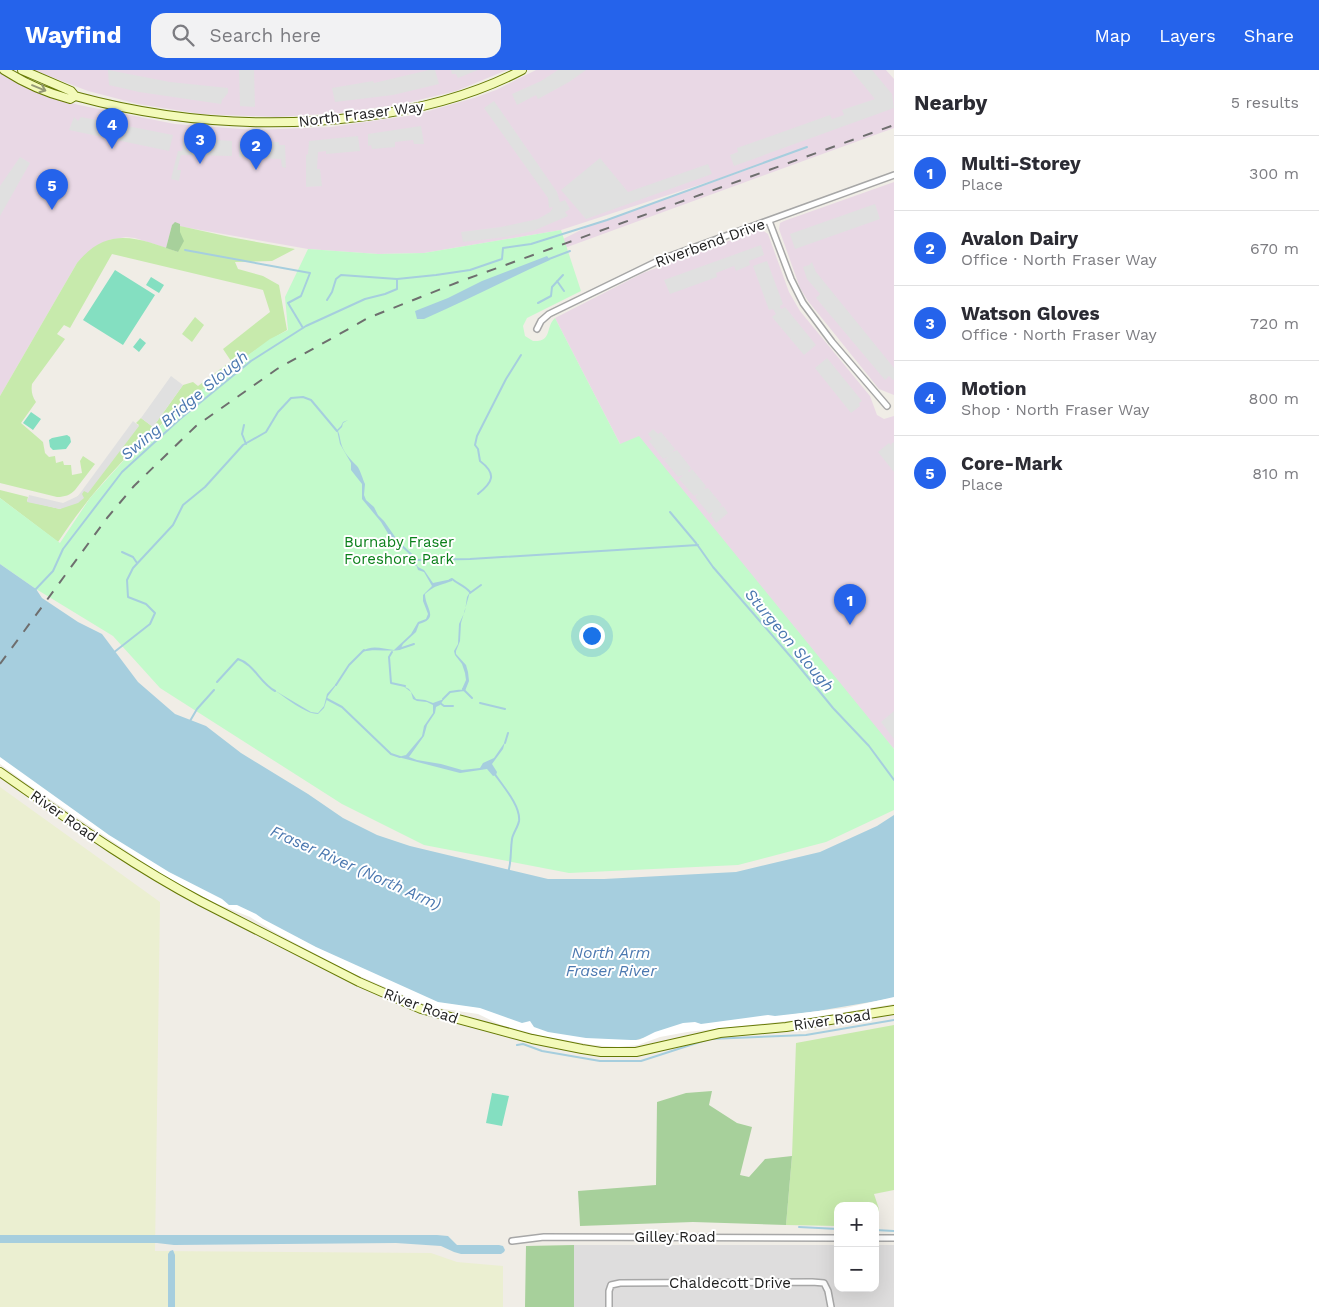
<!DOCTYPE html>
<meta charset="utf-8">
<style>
:root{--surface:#fff;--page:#f2f2f3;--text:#2b2b33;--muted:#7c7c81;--line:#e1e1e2;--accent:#2563eb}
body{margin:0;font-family:"Work Sans",sans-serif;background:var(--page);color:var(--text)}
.controls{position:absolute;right:15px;bottom:15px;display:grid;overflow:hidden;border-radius:10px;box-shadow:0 5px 20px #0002}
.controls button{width:45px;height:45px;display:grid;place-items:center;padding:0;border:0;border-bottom:1px solid var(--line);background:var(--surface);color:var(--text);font:25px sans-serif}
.you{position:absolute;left:591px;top:565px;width:18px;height:18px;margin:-12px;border:4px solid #fff;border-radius:50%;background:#1a73e8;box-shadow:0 0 0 8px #1a73e833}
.badge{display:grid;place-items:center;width:32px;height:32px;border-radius:50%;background:var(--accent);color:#fff;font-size:16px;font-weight:700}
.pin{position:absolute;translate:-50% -41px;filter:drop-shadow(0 1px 2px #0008)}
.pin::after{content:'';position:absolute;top:26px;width:18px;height:15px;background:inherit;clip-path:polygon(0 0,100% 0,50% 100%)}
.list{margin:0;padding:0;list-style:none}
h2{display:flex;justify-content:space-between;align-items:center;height:65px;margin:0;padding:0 20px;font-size:21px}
h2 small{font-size:16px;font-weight:400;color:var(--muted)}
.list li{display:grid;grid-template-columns:32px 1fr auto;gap:15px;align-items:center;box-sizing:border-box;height:75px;padding:0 20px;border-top:1px solid var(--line)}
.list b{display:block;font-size:19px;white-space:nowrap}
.list p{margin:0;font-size:16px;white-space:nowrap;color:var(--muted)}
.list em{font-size:16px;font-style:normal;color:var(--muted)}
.icon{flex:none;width:28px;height:28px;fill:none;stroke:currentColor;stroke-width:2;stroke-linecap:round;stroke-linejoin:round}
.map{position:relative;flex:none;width:894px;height:1237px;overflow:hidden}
header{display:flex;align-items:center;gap:30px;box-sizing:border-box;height:70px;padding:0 25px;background:var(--accent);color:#fff}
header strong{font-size:24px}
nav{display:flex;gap:28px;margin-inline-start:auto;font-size:18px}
.search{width:350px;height:45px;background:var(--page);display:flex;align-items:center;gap:12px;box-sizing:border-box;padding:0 18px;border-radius:15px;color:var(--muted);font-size:19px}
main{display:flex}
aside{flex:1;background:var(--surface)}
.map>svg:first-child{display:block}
</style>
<header>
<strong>Wayfind</strong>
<div class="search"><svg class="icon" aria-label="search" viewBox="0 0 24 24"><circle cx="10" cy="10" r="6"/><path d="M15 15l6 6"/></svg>Search here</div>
<nav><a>Map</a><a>Layers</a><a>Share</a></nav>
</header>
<main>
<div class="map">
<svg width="894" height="1237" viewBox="0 0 894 1237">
<rect width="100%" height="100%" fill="#f0ede6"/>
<!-- residential -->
<path fill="#dedddd" d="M574,1175H838V1218H875V1175H894V1237H574Z"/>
<!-- industrial -->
<path fill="#e9d8e5" d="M33,0H507L456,21L402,34L340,43L276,47L201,44L138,34L88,21Z
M536,0H886L894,9V58L378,246L553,174L589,156L766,93L561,160L424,183L378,184L308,179L172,155L166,178L135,168L126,167L109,170L77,193L0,326V1L14,10L64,31L79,35L175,54L255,60L331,57L415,45L474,28L496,20Z
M894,112V325L879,319L808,231L800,218L779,159L780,153L784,151Z
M758,160H762L768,164L789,222L800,241L870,326L877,345L884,349L894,346V679L620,374L555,248L643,203Z"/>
<!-- farmland -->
<path fill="#ebefd1" d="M0,717L160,832L155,1181L431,1183L457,1192L503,1196V1237H0Z"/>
<!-- grass -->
<path fill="#c7eaac" d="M180,156L230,167L295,179L272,191L235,192L238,199L263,206L279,215L287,260C266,272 247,286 227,301C177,338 129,380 90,428C79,442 68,457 58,472L0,428V420L28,427L27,431L60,439L81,424L139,355L136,353L141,348L153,357L183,315L193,312L198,316L231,291L223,279L270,242L263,220L112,184L70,258L64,255L57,264L65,269L32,314C31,321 32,326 36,332L21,353L43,372L45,383L49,387L55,386L56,393L63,391L64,395H71L72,405L82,403L80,391L83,386L95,394L75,420C70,425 65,427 57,427L0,413V326L77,193C108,155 138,168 178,182Z
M195,247L204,255L192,272L182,264Z
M894,955V1120L874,1124L879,1139L878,1157H875V1136H838V1156L786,1155L792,1086L796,973Z"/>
<!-- forest -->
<path fill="#a7d09b" d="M175,152L180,154V162L184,171L178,182L166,178L172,155Z
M712,1021L709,1035L737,1053L752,1057L740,1105L749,1107L765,1089L792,1086L786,1155L693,1152L580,1156L578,1121L656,1115L657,1032L686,1023Z
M574,1175V1237H525L526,1176Z"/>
<!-- park -->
<path fill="#c3facb" d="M561,160L581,221L527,248L523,256L525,266L533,271C553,272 545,257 555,248L620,374L639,366L894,679V740L826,772L738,795L569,803L424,775L342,734L160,618L113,566L36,519L0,494V428L60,473L90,428L134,379L202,319L270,269L288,260L285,227L308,179L378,184L424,183Z"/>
<!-- pitch -->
<path fill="#84dfc1" d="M115,200L155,225L123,275L83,250Z
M151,207L164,215L159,223L146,215Z
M140,268L146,273L139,282L133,277Z
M31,342L41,349L33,360L23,353Z
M67,365L70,367L71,372L66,379L53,380L50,377L49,370L52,368Z
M492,1023L509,1026L502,1056L486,1053Z"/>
<!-- parking -->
<path fill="#e0e0e0" d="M108,0L170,12L228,18V23L222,30L221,34L139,22L109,15Z
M239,0H254L255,37L240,36Z
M429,0H435L439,14L393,25L335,32L332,18L373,11L374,13Z
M451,0H478L458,8L456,4H452Z
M558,0H586L569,12L538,29L536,25L517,35L512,24L541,11Z
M851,0H872L892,24L894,38L734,96L730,85L738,82L737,78L830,45L832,49L844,45L842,40L875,29Z
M494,31L557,122L560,132L565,130L570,139L565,142L568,146L533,161L506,167L463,172L461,162L501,157L538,149L550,142L553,137L549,138L548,128L484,38Z
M74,47L78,51L81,47L173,65L169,81L69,60Z
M421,56L424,74H414L413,70L395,72V77L372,79L371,75L368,76V64Z
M358,66L360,81L326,84V81L318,82L317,99H320L322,116L306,117V85L308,84L309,71Z
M188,68L232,71V86L181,85L177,100H181L179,111L171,109L178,81H182L183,71L187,72Z
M239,72H279V75H285L286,98L282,97L281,89L239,87Z
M20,87L30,93L0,146V116Z
M600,88L628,122L708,94L712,104L586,149L561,120Z
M875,134L880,149L795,179L790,164Z
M761,175L764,185L749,191L750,195L736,201L734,196L716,203L717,207L670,224L664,210Z
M767,191L783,234L780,236V238L782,239L785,237L816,275L804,285L772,247L776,244L773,239L769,240L753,196Z
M812,192L816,202L894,298V309L893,310L889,306L885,310L816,228L820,224L807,209L803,197L809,195Z
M827,288L862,331L859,333L860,336L851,343L815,298Z
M171,306L183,315L153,357L141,348Z
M133,351L139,356L88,423L84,421L82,424L84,428L78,433L60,439L27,432L29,425L63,433L78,426Z
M653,359L658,364L661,362L675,379L672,382L677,380L691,398L688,401L689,402L692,399L706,416L704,419L708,418L722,435L719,438L723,436L728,443L716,453L711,446L713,442L709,444L695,427L698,424L694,426L679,409L683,405L678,407L664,390L668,387L663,389L649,371L652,369L648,364Z
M894,372V402L878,382L889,373L892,377L891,374Z
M894,641V669L881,652Z"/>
<!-- water -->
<path fill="#a6cede" d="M547,186L550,190C507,209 466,231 424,249H417L415,241L448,228L482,211Z
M348,350L343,353L342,357L338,361C340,366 340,369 341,373C343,382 351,390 357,396C360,399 363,410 365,414L364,425L366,430L374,437L378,445L384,451L400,474L395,475L381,452L362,429V414L351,400V393L340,374L337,360L341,356L343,352Z
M0,494L36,519L42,528L78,552L102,564L138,612L175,644L206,656L241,683L308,724L343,748L377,765L410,776L548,809H604L736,802L820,782L877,756L894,745V928L818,941L666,962L621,974L572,969L525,958L479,940L439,935L391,917L183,813L121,774L0,692Z
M416,494L418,497L424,500L433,513L452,509V511C439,516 437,514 425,524C425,538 440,548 419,554L416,562L403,574L400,580C387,582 375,578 361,582C372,574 382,579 394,580L411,564L418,552L426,549L428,544L423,531V525L432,516L424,502L418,500Z
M470,522L461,553L460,571L456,581V584L466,595L468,602L469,611L465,621L462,619L466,610L465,603L462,594L455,585L454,581L458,574L459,554L465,541L467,527Z
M336,614H337L328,626L324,638L318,644C305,644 285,627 274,620L311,642L318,643L324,636L327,624Z
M403,616L409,619L416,629L425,630L433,633L444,629L440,635L436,637L435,643L427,655L424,666L409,687L417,690L441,694L462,700L480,698L483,693L494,688L505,672L503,679L492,694L497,702L496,705L493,706L487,699L460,703L398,687L406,685L422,666L424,656L433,643V635L427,632L417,631L413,629L411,622Z
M0,1165H437L448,1166L457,1175H499L503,1176L505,1180L504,1182L501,1184H461L454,1182L441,1176L396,1173L174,1175L157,1173H0Z
M173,1180L175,1185V1237H168V1184L170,1181Z"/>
<!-- pier -->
<path fill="#fff" d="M0,687L109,765L169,802L222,829L229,835H237L256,844L263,849L316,877L438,932L480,938L522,953L530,951L534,957L548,962L586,968L631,970H639L655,962L683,953L695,952L701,954L768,945L775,946L845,938L894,927V934L797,950L687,962L660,967L638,975L618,977L593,975L542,966L501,955L478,944L431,937L350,902L278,864L250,847L215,833L161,804L26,713L0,694Z"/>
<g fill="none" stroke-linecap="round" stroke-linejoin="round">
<!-- stream -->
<path stroke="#a6cede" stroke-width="2" d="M185,180L310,203L301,226L288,233L303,258
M549,189L570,181
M557,211L564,221
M327,230L332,222L336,209L341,205L397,209L436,205L470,200L502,189L503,178L531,174L607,150L807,77
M538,233L551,226L552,217L563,205
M244,355L242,364L246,374
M478,424C493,412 497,404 480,391L478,379L475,375L477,366L506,309L521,285
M670,442L696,473L713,497L797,594L833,638L869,676L894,710
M400,474L415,488L416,495
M122,482L133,487L137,493
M415,490L470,489L698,475
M450,510L452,509C458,514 465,516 470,522
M34,521L53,501L63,479L122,402L180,349L251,291L306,256L365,229L385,224L397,219V209
M470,523L481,515
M399,579L414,574
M392,582L389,587L391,613L405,616
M113,583L150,554L155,543L146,534L128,527L127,510L133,498L173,455L183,435L205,417L243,375L266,362L278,342L291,328L303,327L311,330L337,361
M217,612L238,589C254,594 260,613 275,621
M336,615L349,595L364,580
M463,619L472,628
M327,629L342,637L391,684L400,687
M443,629L450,622L464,620
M440,633L444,636H453
M480,633L505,639
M190,651L197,639L214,620
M505,673L508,663
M494,703C502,715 521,736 519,751C518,757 513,763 512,769C510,783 512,789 508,803
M517,975L523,974L542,981L600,991H641L709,969L806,965L894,950
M799,1157L838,1159
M875,1160L894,1161"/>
<defs>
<path id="street" d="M769,151L791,209L803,233L832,272L887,336
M537,259L541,251L549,244L662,189L894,105
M875,1168H894
M512,1171L544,1167L838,1168
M609,1237V1221L611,1215L620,1213L812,1212L824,1213L828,1221L831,1237"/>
<path id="secondary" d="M4,0C24,13 47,23 70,29L75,26
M22,0L71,21L75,26C171,52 268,59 366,46C421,39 472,26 522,0
M0,702C65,747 130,794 200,831L359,912L421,939L532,969L582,979L601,982H636L720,963L786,957L894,940"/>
</defs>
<!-- street casing -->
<use href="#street" stroke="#a7a7a7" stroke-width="8"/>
<!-- secondary casing -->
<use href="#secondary" stroke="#667905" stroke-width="10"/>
<!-- street -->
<use href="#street" stroke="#fff" stroke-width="5"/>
<!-- secondary -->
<use href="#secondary" stroke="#f3faba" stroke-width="8"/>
<!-- rail -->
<path stroke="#6e6e6e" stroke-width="2" stroke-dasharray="10 10" stroke-linecap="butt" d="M0,594L107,448L134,416L196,356L277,299L368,248L461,211L894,55"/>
</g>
<!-- one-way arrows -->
<defs><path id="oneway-shaft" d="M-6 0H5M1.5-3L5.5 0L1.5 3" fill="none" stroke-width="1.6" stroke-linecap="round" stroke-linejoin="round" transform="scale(1.25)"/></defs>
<use stroke="#949875" href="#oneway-shaft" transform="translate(39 18) rotate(22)"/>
<g text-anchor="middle" stroke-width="4" stroke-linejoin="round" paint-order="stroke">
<!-- street labels -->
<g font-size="15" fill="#202020" stroke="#fff">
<text transform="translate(361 44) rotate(-7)" y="5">North Fraser Way</text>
<text transform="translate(710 173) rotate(-20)" y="5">Riverbend Drive</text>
<text transform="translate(64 746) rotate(35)" y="5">River Road</text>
<text transform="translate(421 936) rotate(20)" y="5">River Road</text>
<text transform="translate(832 950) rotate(-8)" y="5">River Road</text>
<text x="675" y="1172">Gilley Road</text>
<text x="730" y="1218">Chaldecott Drive</text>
</g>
<!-- park labels -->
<g font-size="15" fill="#0b801b" stroke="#fff">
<text x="399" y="477">Burnaby Fraser<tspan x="399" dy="17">Foreshore Park</tspan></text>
</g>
<!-- water labels -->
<g font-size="16" font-style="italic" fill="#4b78b0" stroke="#fff">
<text transform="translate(184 335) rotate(-40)" y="6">Swing Bridge Slough</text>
<text transform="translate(790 570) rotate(50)" y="6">Sturgeon Slough</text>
<text transform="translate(356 797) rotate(24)" y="6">Fraser River (North Arm)</text>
<text x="611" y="888">North Arm<tspan x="611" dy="18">Fraser River</tspan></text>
</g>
</g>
</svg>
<div class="controls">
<button>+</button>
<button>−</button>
</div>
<div class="you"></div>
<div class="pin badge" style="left:850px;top:555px">1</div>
<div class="pin badge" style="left:256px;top:100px">2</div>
<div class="pin badge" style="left:200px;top:94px">3</div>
<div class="pin badge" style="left:112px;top:79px">4</div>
<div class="pin badge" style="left:52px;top:140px">5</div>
</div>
<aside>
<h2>Nearby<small>5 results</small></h2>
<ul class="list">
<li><span class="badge">1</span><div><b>Multi-Storey</b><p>Place</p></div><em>300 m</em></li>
<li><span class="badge">2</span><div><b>Avalon Dairy</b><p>Office · North Fraser Way</p></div><em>670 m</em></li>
<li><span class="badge">3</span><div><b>Watson Gloves</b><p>Office · North Fraser Way</p></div><em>720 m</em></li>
<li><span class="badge">4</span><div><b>Motion</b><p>Shop · North Fraser Way</p></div><em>800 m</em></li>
<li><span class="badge">5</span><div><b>Core-Mark</b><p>Place</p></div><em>810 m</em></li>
</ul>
</aside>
</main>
